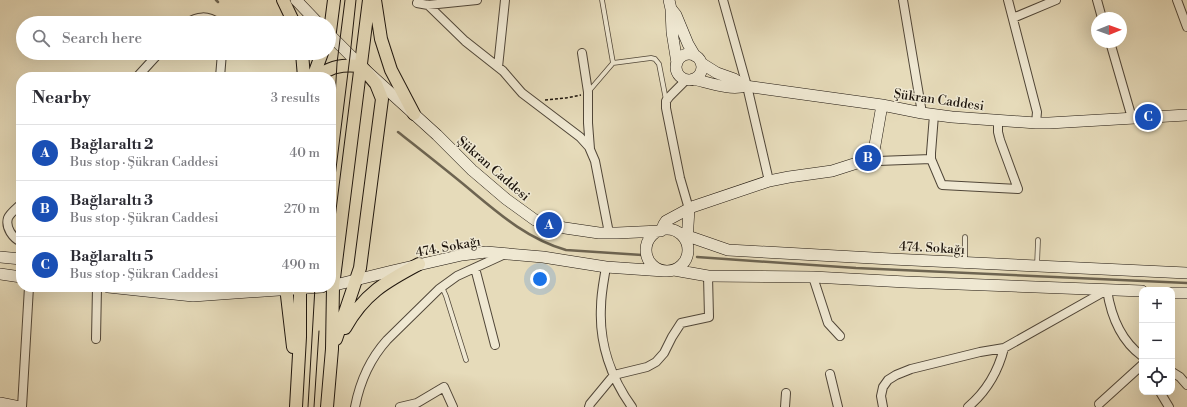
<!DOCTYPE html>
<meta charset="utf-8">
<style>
:root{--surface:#fff;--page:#f2f2f3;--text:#2b2b33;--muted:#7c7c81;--line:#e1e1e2;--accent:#b45309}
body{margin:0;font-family:"Libre Bodoni",serif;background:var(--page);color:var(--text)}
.controls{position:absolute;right:12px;bottom:12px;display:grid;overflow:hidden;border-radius:8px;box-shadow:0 4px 16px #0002}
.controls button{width:36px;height:36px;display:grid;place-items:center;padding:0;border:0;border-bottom:1px solid var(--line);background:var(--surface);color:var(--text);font:20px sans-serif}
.compass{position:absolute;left:1091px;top:12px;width:36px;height:36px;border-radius:50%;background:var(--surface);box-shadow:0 4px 16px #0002;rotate:89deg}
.you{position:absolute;left:540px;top:279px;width:14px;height:14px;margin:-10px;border:3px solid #fff;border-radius:50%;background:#1a73e8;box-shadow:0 0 0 6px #1a73e833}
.badge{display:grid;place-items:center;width:26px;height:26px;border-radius:50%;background:var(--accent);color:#fff;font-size:13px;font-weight:700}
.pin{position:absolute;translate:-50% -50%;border:2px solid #fff;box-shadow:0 1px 4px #0006}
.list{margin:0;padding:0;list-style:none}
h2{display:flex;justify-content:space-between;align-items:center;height:52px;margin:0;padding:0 16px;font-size:17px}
h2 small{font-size:13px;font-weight:400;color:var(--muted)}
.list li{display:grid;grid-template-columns:26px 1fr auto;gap:12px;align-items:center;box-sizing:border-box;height:56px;padding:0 16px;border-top:1px solid var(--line)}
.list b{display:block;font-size:15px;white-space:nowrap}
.list p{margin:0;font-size:13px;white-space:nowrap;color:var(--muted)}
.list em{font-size:13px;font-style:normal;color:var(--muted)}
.icon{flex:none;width:22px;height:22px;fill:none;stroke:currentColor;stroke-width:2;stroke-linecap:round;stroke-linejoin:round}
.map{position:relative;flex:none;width:1187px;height:407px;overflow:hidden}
.search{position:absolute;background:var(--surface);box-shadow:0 4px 16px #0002;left:16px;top:16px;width:320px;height:44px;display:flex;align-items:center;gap:10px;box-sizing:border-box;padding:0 14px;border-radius:22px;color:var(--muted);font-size:15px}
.panel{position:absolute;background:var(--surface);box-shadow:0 4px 16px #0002;left:16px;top:72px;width:320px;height:220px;border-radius:16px}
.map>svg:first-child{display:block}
</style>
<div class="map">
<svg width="1187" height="407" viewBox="0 0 1187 407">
<rect width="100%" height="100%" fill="#e6dbba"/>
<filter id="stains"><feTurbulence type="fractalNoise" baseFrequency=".005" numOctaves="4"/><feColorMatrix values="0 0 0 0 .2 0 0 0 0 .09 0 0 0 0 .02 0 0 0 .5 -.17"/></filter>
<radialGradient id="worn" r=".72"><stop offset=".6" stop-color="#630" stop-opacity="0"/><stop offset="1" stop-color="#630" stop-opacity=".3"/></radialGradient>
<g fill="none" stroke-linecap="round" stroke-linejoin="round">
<!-- stream -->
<path stroke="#6d6451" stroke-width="2.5" d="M216,0L218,2
M398,132C422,151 445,169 468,188C498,213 527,239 566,250L642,255
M697,257L856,268L1187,283"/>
<defs>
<path id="lane" d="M602,0L613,63L651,58L655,59L659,64L666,100
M589,91L613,63
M965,262V237
M1037,266L1038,240
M442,287L446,296L466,360"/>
<path id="street" d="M723,0L747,86L769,181
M903,0L922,113
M1008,0L1037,112L1036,123
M1097,0L1102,18
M1177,0L1187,27
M417,3L428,5L477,0
M428,5L465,41L503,71L522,93L580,137L589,147L595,161L609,233
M1013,18L1056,0
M187,23C197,16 208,15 218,23
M1110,42L1132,118
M582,53L588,92V123L590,149
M498,67L505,0
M137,77L159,53
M220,77L222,53
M686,80L669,97L666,101V108L680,178L689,209
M934,115L931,153V159L942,185L1018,189L1000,140L998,132V120
M868,158L878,161L931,159
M21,204C17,208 10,213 8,218C5,228 13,238 21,242
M606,267C604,280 601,293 601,307C599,343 611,378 632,407
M475,268L495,345
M813,277L828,323L840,336
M96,339L97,287
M1172,372L1180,377L1187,385
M830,374L838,407
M1160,392L1169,407
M1099,404L1142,365
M22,407L29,287
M355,407C360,381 369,360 387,340L439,289L457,276L505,254
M400,407L417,403L444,387L453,407
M589,407L590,404L614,375L647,367L656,362L664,353L672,337L681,323L709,317L708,276
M785,407L786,393
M883,407L881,396L883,387L888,380L896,375L911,369L980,352L1004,348L1107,290C1111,316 1120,340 1142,356
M968,407C987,391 998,372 1004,348"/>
<path id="secondary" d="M296,0L318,23
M669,0L671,9L672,32L677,63
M672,10L676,15L688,44L695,56
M329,34L361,66L437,135L472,170L506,199L535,220L565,228L599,233H617L660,231
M676 67a13 13 0 1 1 26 0a13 13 0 1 1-26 0Z
M701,63L717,73L734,79L745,86
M693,79C707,82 731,91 745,86L882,105
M646 250a21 21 0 1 1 42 0a21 21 0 1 1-42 0Z
M661,231L664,224L666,221L692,207L769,181L789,177L832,171L857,163L868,158L874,150L875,145L882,105L922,113L952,117L1036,123H1049L1187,115
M679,233L728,250L891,259L1187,273
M687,242L689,209
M0,257L21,259
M674,270L708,276L813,277L906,282L1142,291
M0,274L21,277
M331,286L392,271L462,255L486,252L543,257L606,267L664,271
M108,287L193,296L322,287
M1172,293H1187
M0,403L20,407"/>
<path id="primary" d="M283,0L294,23
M375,0L381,39L391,70L414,114
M329,39L334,0
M302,53L304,77
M326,71C337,65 348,65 361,66L376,84L382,99L360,268L336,339
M313,77L322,53
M286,287L293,347
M345,328C364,294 385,282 419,264
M296,407L300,337V287
M327,407L332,349L333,286L369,0"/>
</defs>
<!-- lane casing -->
<use href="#lane" stroke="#504638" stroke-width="5.5"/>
<!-- street casing -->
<use href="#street" stroke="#504638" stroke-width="10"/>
<!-- secondary casing -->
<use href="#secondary" stroke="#1e150d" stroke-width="12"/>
<!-- primary casing -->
<use href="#primary" stroke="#1e150d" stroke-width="14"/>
<!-- path -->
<path stroke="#1e150d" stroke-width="1.5" stroke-dasharray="3 2" stroke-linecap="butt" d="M545,100L566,98L581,95"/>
<!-- lane -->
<use href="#lane" stroke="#efe8d2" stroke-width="4"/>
<!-- street -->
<use href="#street" stroke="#efe8d2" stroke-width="8"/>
<!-- secondary -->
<use href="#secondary" stroke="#efe8d2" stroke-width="11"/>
<!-- primary -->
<use href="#primary" stroke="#e6dbba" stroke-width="12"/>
<!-- tram -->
<path stroke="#1e150d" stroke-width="1" d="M331,153L333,134L337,63L345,0
M331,209L350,56L356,0
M308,407L315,287
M314,407L319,331"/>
</g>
<g text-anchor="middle" stroke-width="3" stroke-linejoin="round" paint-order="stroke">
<!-- street labels -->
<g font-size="13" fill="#1e150d" stroke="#efe8d2">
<text transform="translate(939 99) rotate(8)" y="5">Şükran Caddesi</text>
<text transform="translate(494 168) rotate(41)" y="5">Şükran Caddesi</text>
<text transform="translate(448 246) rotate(-10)" y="5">474. Sokağı</text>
<text transform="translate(932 247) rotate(3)" y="5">474. Sokağı</text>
</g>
</g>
<rect width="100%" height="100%" filter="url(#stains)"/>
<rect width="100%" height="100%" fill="url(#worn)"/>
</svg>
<div class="controls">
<button>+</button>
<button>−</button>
<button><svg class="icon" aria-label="locate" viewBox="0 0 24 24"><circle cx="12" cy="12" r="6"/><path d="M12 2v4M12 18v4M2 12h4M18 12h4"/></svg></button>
</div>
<svg class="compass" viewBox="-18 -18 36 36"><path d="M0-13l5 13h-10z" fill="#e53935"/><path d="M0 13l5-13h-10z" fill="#7c7c81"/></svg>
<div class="you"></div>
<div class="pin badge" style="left:549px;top:225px;background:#1a4fb4">A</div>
<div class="pin badge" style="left:868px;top:158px;background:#1a4fb4">B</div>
<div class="pin badge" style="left:1148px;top:117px;background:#1a4fb4">C</div>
<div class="search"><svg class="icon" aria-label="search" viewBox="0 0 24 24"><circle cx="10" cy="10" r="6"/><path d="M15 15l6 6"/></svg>Search here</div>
<section class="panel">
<h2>Nearby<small>3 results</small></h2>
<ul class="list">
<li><span class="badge" style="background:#1a4fb4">A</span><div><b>Bağlaraltı 2</b><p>Bus stop · Şükran Caddesi</p></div><em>40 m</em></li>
<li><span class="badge" style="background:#1a4fb4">B</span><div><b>Bağlaraltı 3</b><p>Bus stop · Şükran Caddesi</p></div><em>270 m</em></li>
<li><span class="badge" style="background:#1a4fb4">C</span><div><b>Bağlaraltı 5</b><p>Bus stop · Şükran Caddesi</p></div><em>490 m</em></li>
</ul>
</section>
</div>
